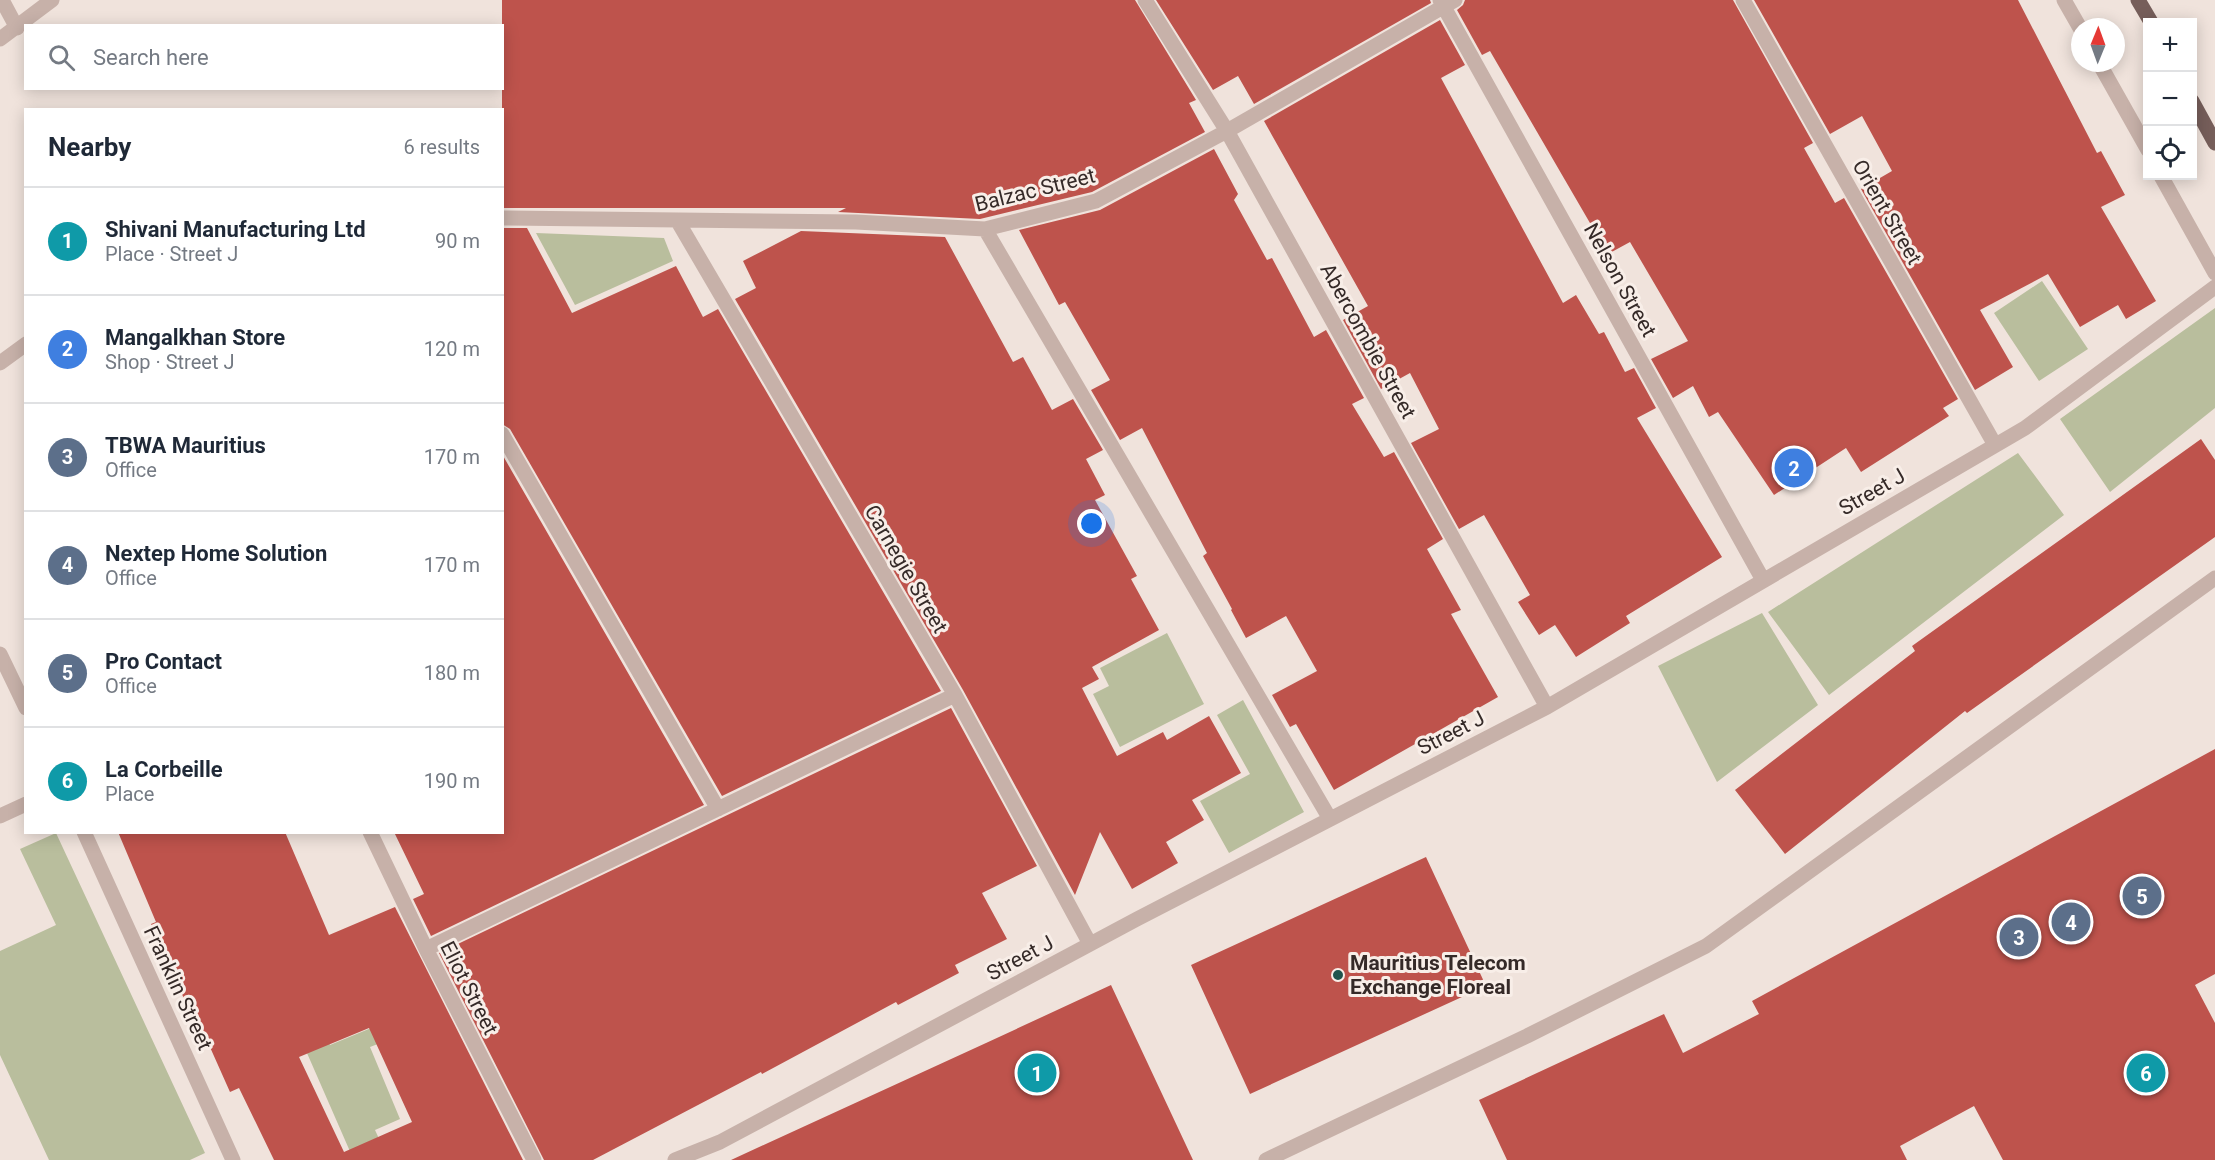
<!DOCTYPE html>
<meta charset="utf-8">
<style>
:root{--surface:#fff;--page:#f6f6f7;--text:#1f2937;--muted:#747a83;--line:#e0e1e3;--accent:#ea580c}
body{margin:0;font-family:Roboto,sans-serif;background:var(--page);color:var(--text)}
.controls{position:absolute;right:18px;top:18px;display:grid;overflow:hidden;border-radius:0px;box-shadow:0 3px 15px #0003}
.controls button{width:54px;height:54px;display:grid;place-items:center;padding:0;border:0;border-bottom:2px solid var(--line);background:var(--surface);color:var(--text);font:30px sans-serif}
.compass{position:absolute;left:2071px;top:18px;width:54px;height:54px;border-radius:50%;background:var(--surface);box-shadow:0 3px 15px #0003;rotate:1deg}
.you{position:absolute;left:1092px;top:524px;width:21px;height:21px;margin:-15px;border:4px solid #fff;border-radius:50%;background:#1a73e8;box-shadow:0 0 0 9px #1a73e833}
.badge{display:grid;place-items:center;width:39px;height:39px;border-radius:50%;background:var(--accent);color:#fff;font-size:20px;font-weight:700}
.pin{position:absolute;translate:-50% -50%;border:3px solid #fff;box-shadow:0 2px 6px #0006}
.list{margin:0;padding:0;list-style:none}
h2{display:flex;justify-content:space-between;align-items:center;height:78px;margin:0;padding:0 24px;font-size:26px}
h2 small{font-size:20px;font-weight:400;color:var(--muted)}
.list li{display:grid;grid-template-columns:39px 1fr auto;gap:18px;align-items:center;box-sizing:border-box;height:108px;padding:0 24px;border-top:2px solid var(--line)}
.list b{display:block;font-size:22px;white-space:nowrap}
.list p{margin:0;font-size:20px;white-space:nowrap;color:var(--muted)}
.list em{font-size:20px;font-style:normal;color:var(--muted)}
.icon{flex:none;width:33px;height:33px;fill:none;stroke:currentColor;stroke-width:2;stroke-linecap:round;stroke-linejoin:round}
.map{position:relative;flex:none;width:2215px;height:1160px;overflow:hidden}
.search{position:absolute;background:var(--surface);box-shadow:0 3px 15px #0003;left:24px;top:24px;width:480px;height:66px;display:flex;align-items:center;gap:15px;box-sizing:border-box;padding:0 21px;border-radius:0px;color:var(--muted);font-size:22px}
.panel{position:absolute;background:var(--surface);box-shadow:0 3px 15px #0003;left:24px;top:108px;width:480px;height:726px;border-radius:0px}
.map>svg:first-child{display:block}
</style>
<div class="map">
<svg width="2215" height="1160" viewBox="0 0 2215 1160">
<rect width="100%" height="100%" fill="#f0e3dc"/>
<!-- green -->
<path fill="#b9be9d" d="M536,233L664,238L673,261L575,305Z
M2042,281L2088,349L2039,381L1994,313Z
M2215,308V408L2110,492L2060,419Z
M2018,453L2064,515L1829,695L1768,612Z
M1762,613L1818,705L1717,782L1658,666Z
M1167,633L1204,704L1120,747L1093,694L1109,686L1100,668Z
M1243,700L1304,812L1229,853L1200,801L1250,774L1217,715Z
M56,833L205,1153L190,1160H49L0,1055V951L56,925L20,849Z
M274,918L330,1045L376,1026L383,1042L370,1047L400,1119L375,1130L381,1143L352,1156L286,1005Z"/>
<!-- building -->
<path fill="#be534c" fill-rule="evenodd" d="M502,0H1135L1196,100L1189,103L1205,132L1092,192L980,219L838,212L846,208H502Z
M1156,0H1430L1431,3L1254,104L1238,76L1213,90Z
M1465,0H1733L1813,143L1804,148L1835,203L1844,198L1958,399L1943,408L1949,416L1861,472L1846,448L1774,495L1718,412L1709,417L1693,386L1673,398L1651,359L1688,341L1630,242L1608,254L1490,51L1482,55L1457,10L1463,5Z
M1754,0H2018L2097,153L2101,151L2125,195L2101,207L2156,301L2126,319L2118,305L2080,327L2048,274L1980,310L2013,367L1975,390L1861,189L1892,171L1862,116L1830,134Z
M1440,20L1465,65L1441,78L1563,303L1576,295L1599,334L1604,332L1625,372L1634,368L1656,408L1637,418L1722,557L1626,616L1630,623L1576,657L1555,625L1539,635L1518,602L1530,595L1484,515L1459,529L1411,443L1439,429L1410,373L1381,389L1343,320L1368,306L1264,121Z
M1214,149L1238,194L1234,200L1267,260L1272,258L1314,337L1326,330L1364,398L1352,404L1384,457L1394,452L1443,539L1427,549L1461,610L1451,614L1498,697L1334,790L1296,724L1290,727L1272,695L1317,671L1286,616L1246,638L1231,610L1232,609L1203,556L1207,553L1142,428L1120,440L1091,390L1110,380L1065,302L1059,305L1019,230L1100,210Z
M502,228H527L572,313L676,266L703,317L718,309L941,691L722,796L510,429L502,424Z
M801,231L945,237L1013,362L1023,357L1052,410L1073,399L1103,450L1086,459L1105,495L1095,500L1137,576L1131,579L1159,630L1092,667L1099,679L1082,688L1117,756L1163,732L1167,740L1209,716L1241,773L1192,800L1204,820L1166,842L1178,863L1132,889L1100,832L1075,895L963,690L735,299L756,288L743,261Z
M2201,439L2215,460V537L1967,713L1965,711L1785,854L1735,790L1915,651L1912,646Z
M502,454L704,805L431,936L413,899L424,894L394,832H502Z
M951,708L1037,866L982,893L1007,939L955,965L959,973L898,1005L896,1002L762,1074L761,1072L593,1160H544L439,953Z
M2215,749V974L2195,985L2215,1023V1160H2003L1974,1106L1900,1146L1907,1160H1507L1479,1100L1664,1014L1683,1053L1759,1014L1752,1001Z
M118,832H285L329,935L395,907L523,1160H274L239,1088L230,1092L189,1000L185,1001L151,924L156,922ZM369,1028L412,1122L344,1152L299,1057Z
M1426,857L1486,986L1250,1094L1191,965Z
M1111,985L1193,1160H731L986,1043Z"/>
<g fill="none" stroke-linecap="round" stroke-linejoin="round">
<!-- minor -->
<path stroke="#c7b1a9" stroke-width="15" d="M2,0L17,28
M1145,0L1227,131L1547,707
M1440,0L1763,580
M1743,0L1995,445
M2064,0L2080,28
M0,39L52,0
M2099,63L2148,150
M2161,176L2215,273
M502,218L856,222L985,229L1096,201L1227,131L1455,0
M677,220L955,695L1090,944
M985,229L1330,819
M0,363L26,344
M502,434L718,809
M0,654L26,708
M0,816L26,804
M84,832L233,1160
M370,832L426,949L534,1160
M426,949L955,695
M675,1160L720,1142L1137,919L1547,707L2025,428L2215,287
M1266,1160L1527,1036L1706,946L2215,578"/>
<!-- major -->
<path stroke="#765e5a" stroke-width="15" d="M2138,0L2151,22
M2192,101L2215,143"/>
</g>
<!-- markers -->
<circle fill="#20544d" stroke="#f8eee8" stroke-width="2" cx="1338" cy="975" r="6"/>
<g text-anchor="middle" stroke-width="6" stroke-linejoin="round" paint-order="stroke">
<!-- street labels -->
<g font-size="21" fill="#352a28" stroke="#f8eee8">
<text transform="translate(1035 190) rotate(-14)" y="7">Balzac Street</text>
<text transform="translate(1887 212) rotate(60)" y="7">Orient Street</text>
<text transform="translate(1620 280) rotate(61)" y="7">Nelson Street</text>
<text transform="translate(1368 341) rotate(61)" y="7">Abercombie Street</text>
<text transform="translate(1872 492) rotate(-30)" y="7">Street J</text>
<text transform="translate(906 569) rotate(60)" y="7">Carnegie Street</text>
<text transform="translate(1451 733) rotate(-27)" y="7">Street J</text>
<text transform="translate(1020 958) rotate(-28)" y="7">Street J</text>
<text transform="translate(178 988) rotate(65)" y="7">Franklin Street</text>
<text transform="translate(469 988) rotate(63)" y="7">Eliot Street</text>
</g>
<!-- poi labels -->
<g font-size="21" font-weight="bold" fill="#352a28" stroke="#f8eee8" text-anchor="start">
<text x="1350" y="970">Mauritius Telecom<tspan x="1350" dy="24">Exchange Floreal</tspan></text>
</g>
</g>
</svg>
<div class="controls">
<button>+</button>
<button>−</button>
<button><svg class="icon" aria-label="locate" viewBox="0 0 24 24"><circle cx="12" cy="12" r="6"/><path d="M12 2v4M12 18v4M2 12h4M18 12h4"/></svg></button>
</div>
<svg class="compass" viewBox="-18 -18 36 36"><path d="M0-13l5 13h-10z" fill="#e53935"/><path d="M0 13l5-13h-10z" fill="#747a83"/></svg>
<div class="you"></div>
<div class="pin badge" style="left:1037px;top:1073px;background:#0f9aa8">1</div>
<div class="pin badge" style="left:1794px;top:468px;background:#3f7fe0">2</div>
<div class="pin badge" style="left:2019px;top:937px;background:#5c6f8a">3</div>
<div class="pin badge" style="left:2071px;top:922px;background:#5c6f8a">4</div>
<div class="pin badge" style="left:2142px;top:896px;background:#5c6f8a">5</div>
<div class="pin badge" style="left:2146px;top:1073px;background:#0f9aa8">6</div>
<div class="search"><svg class="icon" aria-label="search" viewBox="0 0 24 24"><circle cx="10" cy="10" r="6"/><path d="M15 15l6 6"/></svg>Search here</div>
<section class="panel">
<h2>Nearby<small>6 results</small></h2>
<ul class="list">
<li><span class="badge" style="background:#0f9aa8">1</span><div><b>Shivani Manufacturing Ltd</b><p>Place · Street J</p></div><em>90 m</em></li>
<li><span class="badge" style="background:#3f7fe0">2</span><div><b>Mangalkhan Store</b><p>Shop · Street J</p></div><em>120 m</em></li>
<li><span class="badge" style="background:#5c6f8a">3</span><div><b>TBWA Mauritius</b><p>Office</p></div><em>170 m</em></li>
<li><span class="badge" style="background:#5c6f8a">4</span><div><b>Nextep Home Solution</b><p>Office</p></div><em>170 m</em></li>
<li><span class="badge" style="background:#5c6f8a">5</span><div><b>Pro Contact</b><p>Office</p></div><em>180 m</em></li>
<li><span class="badge" style="background:#0f9aa8">6</span><div><b>La Corbeille</b><p>Place</p></div><em>190 m</em></li>
</ul>
</section>
</div>
